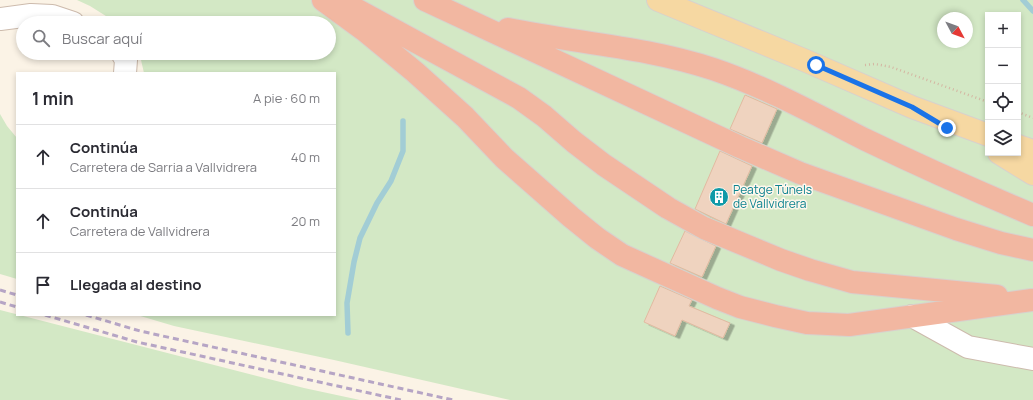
<!DOCTYPE html>
<html lang="es">
<meta charset="utf-8">
<style>
:root{--surface:#fff;--page:#f2f2f3;--text:#2b2b33;--muted:#7c7c81;--line:#e1e1e2}
body{margin:0;font-family:Manrope,sans-serif;background:var(--page);color:var(--text)}
.controls{position:absolute;right:12px;top:12px;display:grid;overflow:hidden;border-radius:0px;box-shadow:0 2px 6px #0003}
.controls button{width:36px;height:36px;display:grid;place-items:center;padding:0;border:0;border-bottom:1px solid var(--line);background:var(--surface);color:var(--text);font:20px sans-serif}
.compass{position:absolute;left:937px;top:12px;width:36px;height:36px;border-radius:50%;background:var(--surface);box-shadow:0 2px 6px #0003;rotate:131deg}
.stop{position:absolute;width:12px;height:12px;margin:-9px;border:3px solid #1a73e8;border-radius:50%;background:#fff}
.stop.end{background:#1a73e8;border-color:#fff;box-shadow:0 1px 4px #0008}
.list{margin:0;padding:0;list-style:none}
h2{display:flex;justify-content:space-between;align-items:center;height:52px;margin:0;padding:0 16px;font-size:17px}
h2 small{font-size:13px;font-weight:400;color:var(--muted)}
.list li{display:grid;grid-template-columns:26px 1fr auto;gap:12px;align-items:center;box-sizing:border-box;height:64px;padding:0 16px;border-top:1px solid var(--line)}
.list b{display:block;font-size:15px;white-space:nowrap}
.list p{margin:0;font-size:13px;white-space:nowrap;color:var(--muted)}
.list em{font-size:13px;font-style:normal;color:var(--muted)}
.icon{flex:none;width:22px;height:22px;fill:none;stroke:currentColor;stroke-width:2;stroke-linecap:round;stroke-linejoin:round}
.map{position:relative;flex:none;width:1033px;height:400px;overflow:hidden}
.search{position:absolute;background:var(--surface);box-shadow:0 2px 6px #0003;left:16px;top:16px;width:320px;height:44px;display:flex;align-items:center;gap:10px;box-sizing:border-box;padding:0 14px;border-radius:22px;color:var(--muted);font-size:15px}
.panel{position:absolute;background:var(--surface);box-shadow:0 2px 6px #0003;left:16px;top:72px;width:320px;height:244px;border-radius:0px}
.map>svg:first-child{display:block}
</style>
<div class="map">
<svg width="1033" height="400" viewBox="0 0 1033 400">
<defs>
<filter id="shadow"><feDropShadow dx="4.5" dy="2.5" stdDeviation="0" flood-color="#0004"/></filter>
</defs>
<rect width="100%" height="100%" fill="#fbf3e6"/>
<!-- green -->
<path fill="#d3e8c5" fill-rule="evenodd" d="M77,0H1033V400H510L334,360L174,326L137,315H335V73H144L141,60L138,53H329V23H117L90,6ZM988,15H1018V153H988ZM943,18H967V42H943Z
M0,114L7,126L17,138V279L0,274Z
M0,310L304,388L360,400H0Z"/>
<g fill="none" stroke-linecap="round" stroke-linejoin="round">
<!-- stream -->
<path stroke="#a2cdd5" stroke-width="5.5" d="M1023,0L1033,11
M348,333L347,303L354,262L360,238L377,203L391,181L403,151V121"/>
</g>
<!-- building -->
<path fill="#efd3bf" stroke="#e1baa1" filter="url(#shadow)" d="M745,95L777,109L762,143L730,129Z
M720,151L752,166L726,224L695,209Z
M685,231L716,246L702,277L670,263Z
M660,286L692,300L689,306L730,323L723,338L682,320L675,336L644,322Z"/>
<g fill="none" stroke-linecap="round" stroke-linejoin="round">
<defs>
<path id="minor" d="M0,19L31,15L52,16L73,23
M122,53L126,60L125,73
M912,316L968,347L1033,359"/>
<path id="major" d="M658,0L804,60L912,107L988,135
M1018,146L1033,151
M999,153L1033,174"/>
<path id="highway" d="M323,0L364,30L415,72L465,117L504,158L571,217L597,238L622,255L717,298L740,307L775,316L807,323L849,325L1032,300
M425,0L740,147L800,173L956,229L1001,243L1033,250
M350,6L519,98L544,116L574,142L604,165L668,208L704,228L781,260L810,270L852,282L997,296
M508,29C577,43 646,47 713,69C766,87 815,114 864,139C920,166 976,191 1033,215"/>
</defs>
<!-- minor casing -->
<use href="#minor" stroke="#cdbbad" stroke-width="24"/>
<!-- major casing -->
<use href="#major" stroke="#d8d1cd" stroke-width="24"/>
<!-- highway casing -->
<use href="#highway" stroke="#d8d1cd" stroke-width="24"/>
<!-- path -->
<path stroke="#d4b6a2" stroke-width="2.5" stroke-dasharray="1 3" stroke-linecap="butt" d="M865,65L875,64L891,67L988,102
M1018,112L1033,118"/>
<!-- minor -->
<use href="#minor" stroke="#fff" stroke-width="22"/>
<!-- major -->
<use href="#major" stroke="#f6d8a2" stroke-width="22"/>
<!-- highway -->
<use href="#highway" stroke="#f2b7a1" stroke-width="22"/>
<!-- rail -->
<path stroke="#b6a5c5" stroke-width="3" stroke-dasharray="6 4" stroke-linecap="butt" d="M0,290L17,295
M0,302L17,307
M45,315L137,342L401,400
M86,315L140,331L453,400"/>
</g>
<g fill="none" stroke-linecap="round" stroke-linejoin="round">
<!-- route -->
<path stroke="#1a73e8" stroke-width="5" d="M816,65L912,107L947,128"/>
</g>
<!-- icons -->
<defs>
<symbol id="building-disc" viewBox="-11 -11 22 22"><circle r="9.5" fill="#0f9aa8" stroke="#fef7ed"/><path d="M-4-6H4V6H1V3H-1V6H-4ZM-2.5-4.3h1.7v1.8h-1.7ZM.8-4.3h1.7v1.8H.8ZM-2.5-1h1.7V.8h-1.7ZM.8-1h1.7V.8H.8Z" fill="#fff"/></symbol>
</defs>
<g fill-rule="evenodd">
<use href="#building-disc" x="708" y="186" width="22" height="22"/>
</g>
<g text-anchor="middle" stroke-width="3" stroke-linejoin="round" paint-order="stroke">
<!-- culture labels -->
<g font-size="12" fill="#0d838f" stroke="#fef7ed" text-anchor="start">
<text x="733" y="194">Peatge Túnels<tspan x="733" dy="14">de Vallvidrera</tspan></text>
</g>
</g>
</svg>
<div class="controls">
<button>+</button>
<button>−</button>
<button><svg class="icon" aria-label="locate" viewBox="0 0 24 24"><circle cx="12" cy="12" r="6"/><path d="M12 2v4M12 18v4M2 12h4M18 12h4"/></svg></button>
<button><svg class="icon" aria-label="layers" viewBox="0 0 24 24"><path d="M12 4l9 5-9 5-9-5zM3 14l9 5 9-5"/></svg></button>
</div>
<svg class="compass" viewBox="-18 -18 36 36"><path d="M0-13l5 13h-10z" fill="#e53935"/><path d="M0 13l5-13h-10z" fill="#7c7c81"/></svg>
<div class="stop" style="left:816px;top:65px"></div>
<div class="stop end" style="left:947px;top:128px"></div>
<div class="search"><svg class="icon" aria-label="search" viewBox="0 0 24 24"><circle cx="10" cy="10" r="6"/><path d="M15 15l6 6"/></svg>Buscar aquí</div>
<section class="panel">
<h2>1 min<small>A pie · 60 m</small></h2>
<ul class="list">
<li><svg class="icon" aria-label="ahead" viewBox="0 0 24 24"><path d="M12 20V5M6 11l6-6 6 6"/></svg><div><b>Continúa</b><p>Carretera de Sarria a Vallvidrera</p></div><em>40 m</em></li>
<li><svg class="icon" aria-label="ahead" viewBox="0 0 24 24"><path d="M12 20V5M6 11l6-6 6 6"/></svg><div><b>Continúa</b><p>Carretera de Vallvidrera</p></div><em>20 m</em></li>
<li><svg class="icon" aria-label="arrive" viewBox="0 0 24 24"><path d="M6 21V4h12l-3 4 3 4H6"/></svg><div><b>Llegada al destino</b></div></li>
</ul>
</section>
</div>
